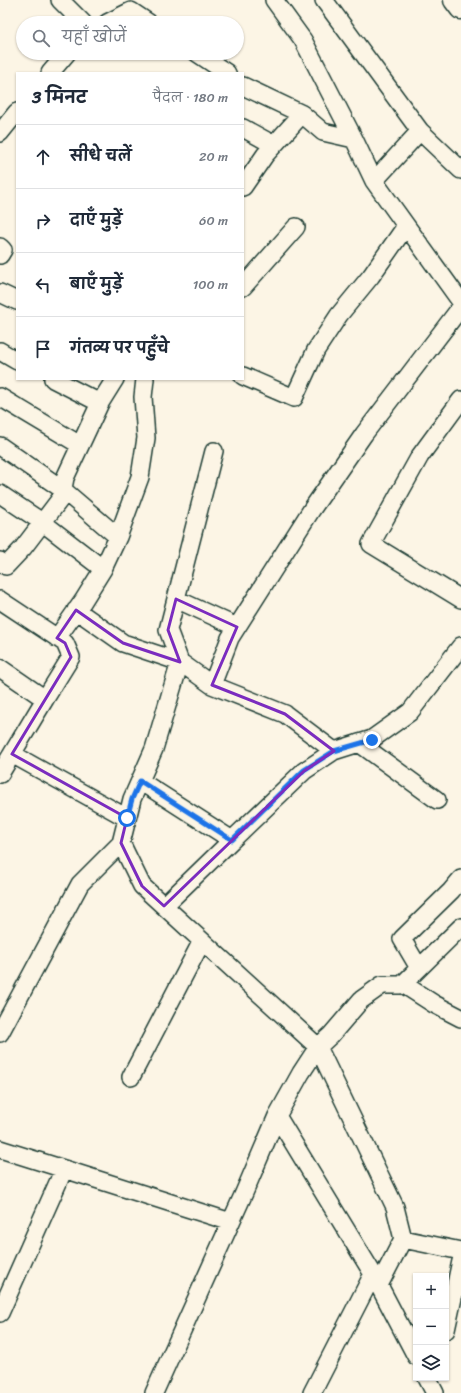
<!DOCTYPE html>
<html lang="hi">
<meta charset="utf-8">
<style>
:root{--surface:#fff;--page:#f6f6f7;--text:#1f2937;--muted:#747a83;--line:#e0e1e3}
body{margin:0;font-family:Sriracha,"Playpen Sans Deva",sans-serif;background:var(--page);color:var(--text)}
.controls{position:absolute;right:12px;bottom:12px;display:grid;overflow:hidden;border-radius:0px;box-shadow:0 1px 3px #0004}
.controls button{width:36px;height:36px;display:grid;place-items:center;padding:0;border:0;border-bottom:1px solid var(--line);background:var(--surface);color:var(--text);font:20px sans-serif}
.stop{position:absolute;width:12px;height:12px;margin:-9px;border:3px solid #1a73e8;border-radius:50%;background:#fff}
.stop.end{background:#1a73e8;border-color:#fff;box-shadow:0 1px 4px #0008}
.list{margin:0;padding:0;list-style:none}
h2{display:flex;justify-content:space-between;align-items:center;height:52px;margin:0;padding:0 16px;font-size:17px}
h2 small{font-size:13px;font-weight:400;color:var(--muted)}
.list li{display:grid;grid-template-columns:26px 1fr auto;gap:12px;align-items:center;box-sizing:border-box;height:64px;padding:0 16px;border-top:1px solid var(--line)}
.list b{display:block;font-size:15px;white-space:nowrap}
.list em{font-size:13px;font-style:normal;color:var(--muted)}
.icon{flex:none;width:22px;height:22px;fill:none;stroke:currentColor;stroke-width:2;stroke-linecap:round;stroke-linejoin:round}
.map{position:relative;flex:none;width:461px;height:1393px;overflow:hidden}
.search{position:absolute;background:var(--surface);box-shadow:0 1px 3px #0004;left:16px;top:16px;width:228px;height:44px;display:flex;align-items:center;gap:10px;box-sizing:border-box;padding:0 14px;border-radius:22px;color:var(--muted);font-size:15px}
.panel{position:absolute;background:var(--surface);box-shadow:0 1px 3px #0004;left:16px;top:72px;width:228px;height:308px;border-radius:0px}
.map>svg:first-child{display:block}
</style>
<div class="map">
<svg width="461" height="1393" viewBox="0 0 461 1393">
<rect width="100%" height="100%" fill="#fcf5e5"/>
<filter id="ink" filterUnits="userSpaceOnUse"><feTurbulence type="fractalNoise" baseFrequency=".025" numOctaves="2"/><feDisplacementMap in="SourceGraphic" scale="8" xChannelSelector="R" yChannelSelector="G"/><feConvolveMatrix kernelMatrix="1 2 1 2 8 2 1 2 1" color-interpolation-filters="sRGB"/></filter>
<g filter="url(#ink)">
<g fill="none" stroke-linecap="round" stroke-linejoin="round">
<defs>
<path id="minor" d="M60,0L83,23
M274,0L303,40L354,139L374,181L461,302
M324,0L420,131L461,170
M107,23L131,11L149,23
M197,53L227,73
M50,73L67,53
M243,86L302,114
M243,128L274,145
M0,133L17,112
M374,181L420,131
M243,187L265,155L302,114L323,132L354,139
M0,247L3,250L0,255
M243,287L296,227
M0,293L17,301
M0,351L17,361
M243,376L294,398L316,350L339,315L371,276L406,226
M53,379L100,403
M0,397L80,445
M461,400L420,456L371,544L461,599
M0,446L62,489L118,537
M214,451L168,630L180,662L154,749L132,799L121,843L142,886L318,1047L395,1207L403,1239L461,1251
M0,494L42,522L103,569
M0,561L6,566L23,548L61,498L65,478L100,403L115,379
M176,599L237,627
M0,600L65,643L71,657L45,699
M76,610L123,643L180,662L212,685L285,714L334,751
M57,638L83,601L103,569L118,537L140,477L146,438L143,397L145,379
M0,668L45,699L0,774
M212,685L230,638L312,509L364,434L461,307
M359,743L437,800
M12,754L127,818
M140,781L232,840L304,771L334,751L372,739L410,712L461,646
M164,906L232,840
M419,968L402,939L451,891L461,879
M403,984L434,1004L461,1018
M0,1033L80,884L121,843
M131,1077L202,941
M277,1116L373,1274L416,1356
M0,1149L64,1169L0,1313
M64,1169L231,1222
M379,1285L403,1239
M446,1330L461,1261
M427,1378L435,1393
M154,1393L244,1193L277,1116L301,1073L318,1047L331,1035L361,1000L382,985H400L403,984L461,927
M312,1393L373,1274"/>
<path id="highway" d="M455,0L461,8"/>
</defs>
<!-- minor casing -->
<use href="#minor" stroke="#1f3d34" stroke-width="20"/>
<!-- highway casing -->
<use href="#highway" stroke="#1f3d34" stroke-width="25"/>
<!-- minor -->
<use href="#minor" stroke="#fcf5e5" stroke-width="17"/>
<!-- highway -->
<use href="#highway" stroke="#fcf5e5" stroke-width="22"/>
</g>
</g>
<g fill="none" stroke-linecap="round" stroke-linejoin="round" filter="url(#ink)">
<!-- route -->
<path stroke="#1a73e8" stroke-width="5" d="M127,818L132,799L140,781L232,840L304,770L334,751L372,740"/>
</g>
<!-- marked area -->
<path fill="none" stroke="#7b2cbf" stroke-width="3" stroke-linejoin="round" d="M176,599L237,627L212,685L285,714L334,751L304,771L164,906L142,886L121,843L127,818L12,754L71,657L65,643L57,638L76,610L123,643L180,662L168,630Z"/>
</svg>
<div class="controls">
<button>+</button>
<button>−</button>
<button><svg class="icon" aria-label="layers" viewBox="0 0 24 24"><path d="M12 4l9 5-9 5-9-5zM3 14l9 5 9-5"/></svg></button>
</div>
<div class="stop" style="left:127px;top:818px"></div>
<div class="stop end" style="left:372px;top:740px"></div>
<div class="search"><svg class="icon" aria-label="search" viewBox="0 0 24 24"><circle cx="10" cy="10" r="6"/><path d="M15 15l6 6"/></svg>यहाँ खोजें</div>
<section class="panel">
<h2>3 मिनट<small>पैदल · 180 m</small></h2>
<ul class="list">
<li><svg class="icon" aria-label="ahead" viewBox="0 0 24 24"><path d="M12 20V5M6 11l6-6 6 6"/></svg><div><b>सीधे चलें</b></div><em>20 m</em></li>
<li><svg class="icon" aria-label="right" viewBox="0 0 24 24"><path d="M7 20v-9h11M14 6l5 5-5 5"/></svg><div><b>दाएँ मुड़ें</b></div><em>60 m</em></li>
<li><svg class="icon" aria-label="left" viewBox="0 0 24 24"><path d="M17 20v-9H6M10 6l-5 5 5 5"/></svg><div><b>बाएँ मुड़ें</b></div><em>100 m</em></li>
<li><svg class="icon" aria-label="arrive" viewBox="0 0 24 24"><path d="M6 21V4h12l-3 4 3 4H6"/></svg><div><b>गंतव्य पर पहुँचे</b></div></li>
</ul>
</section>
</div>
